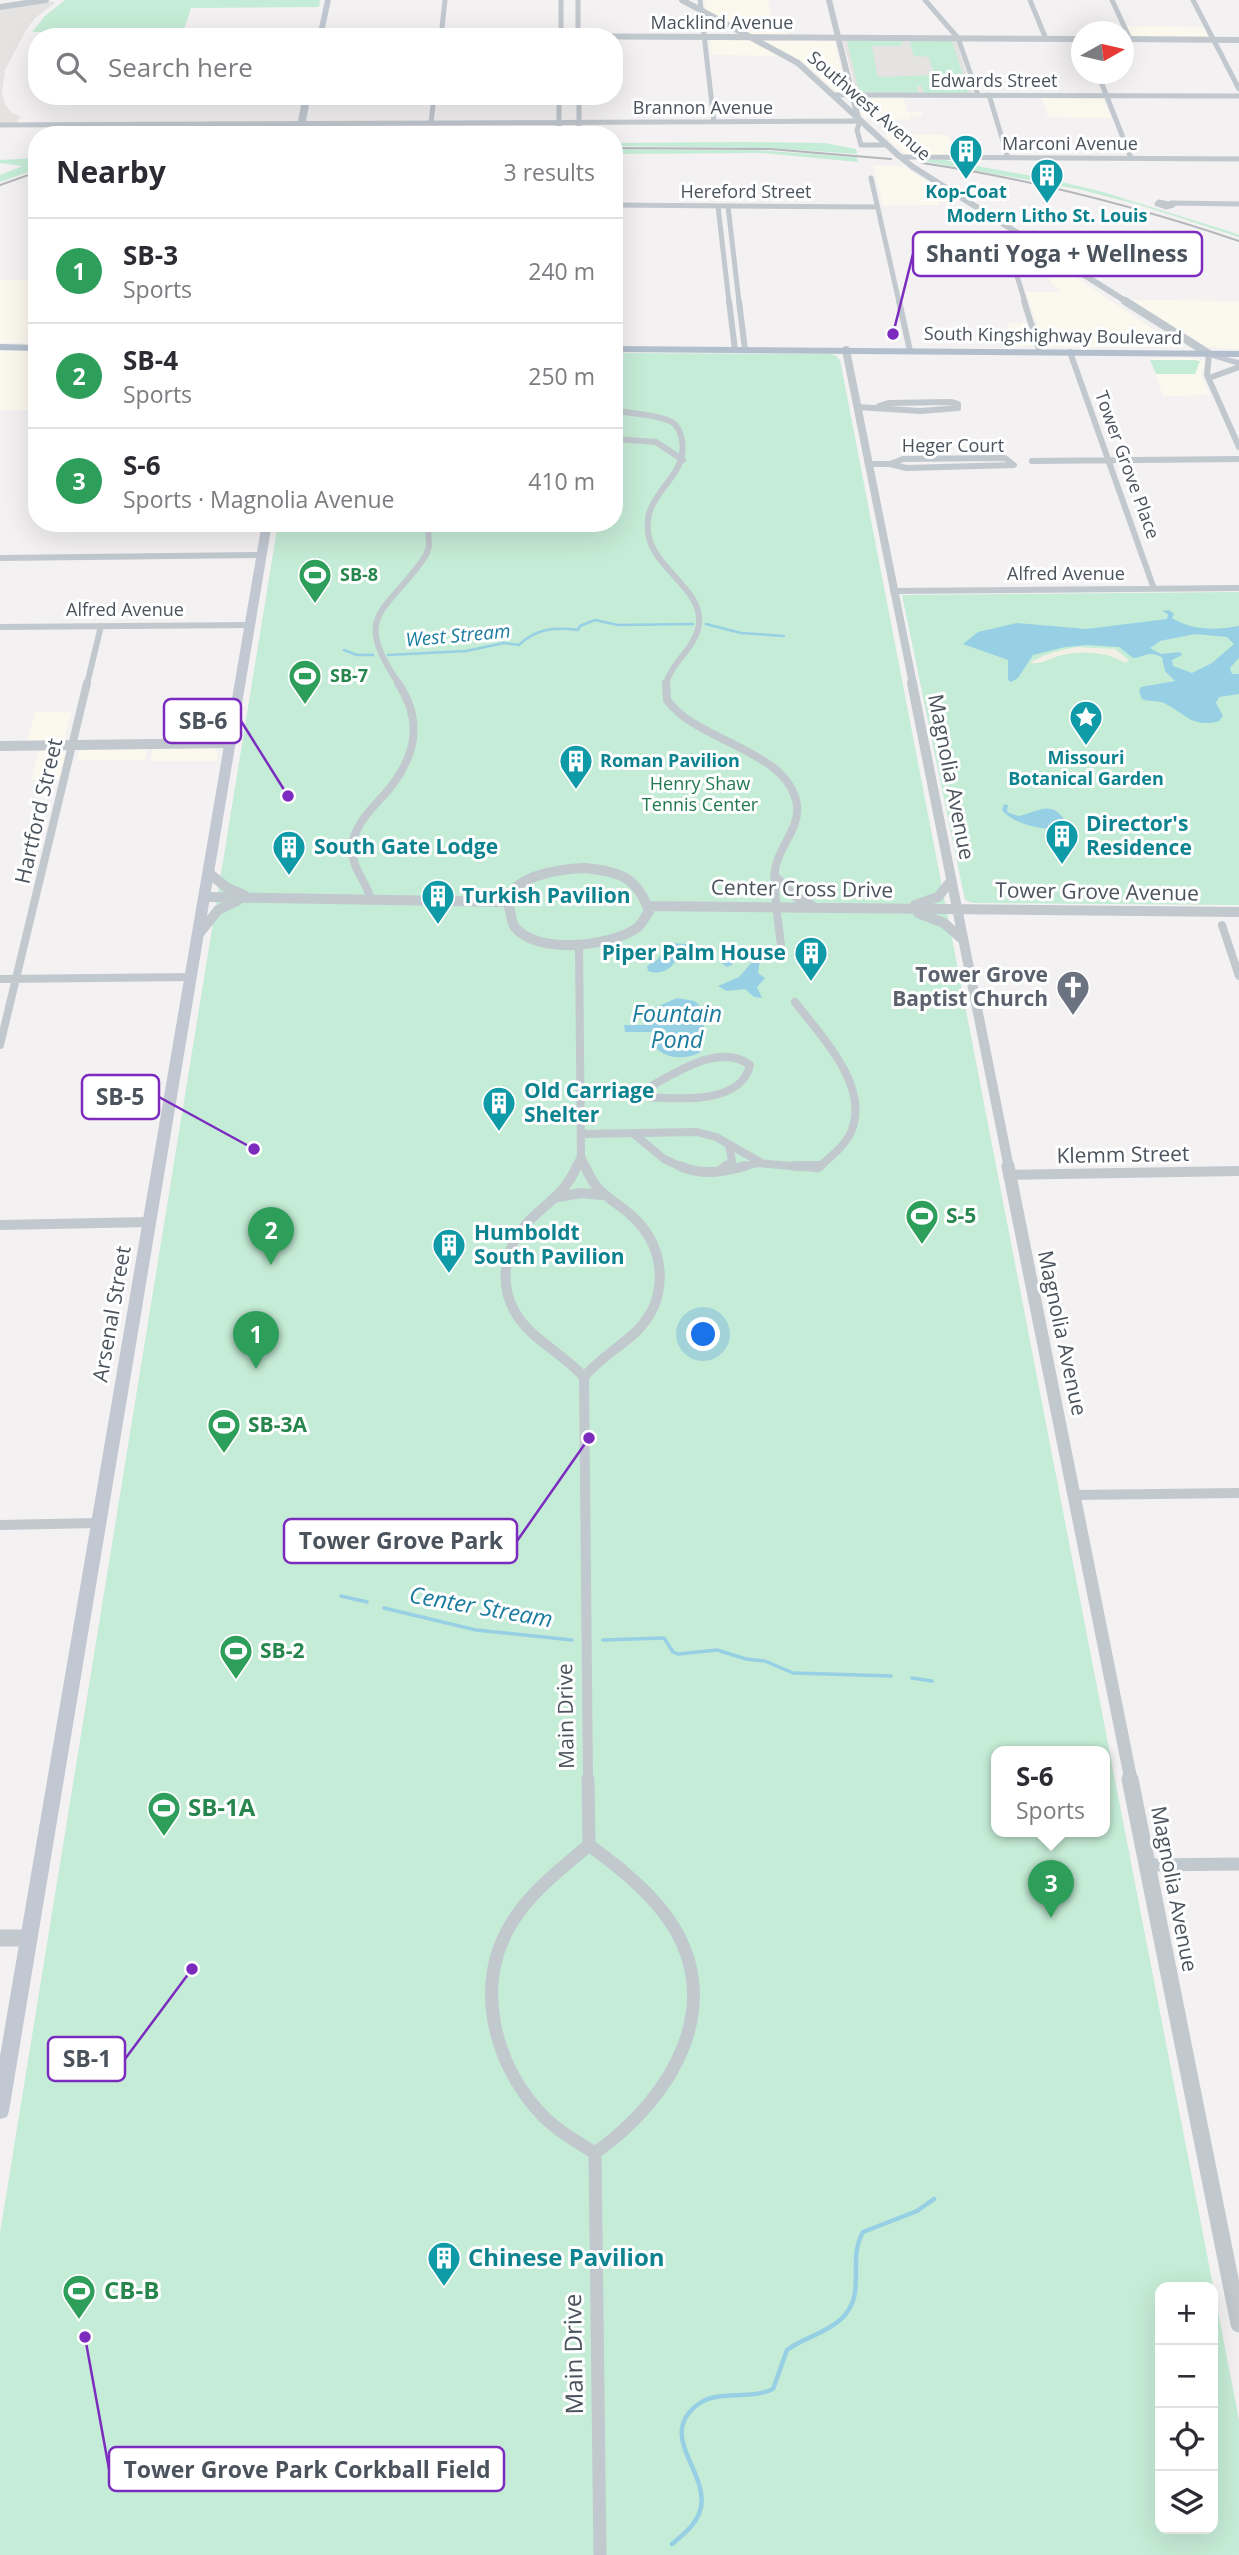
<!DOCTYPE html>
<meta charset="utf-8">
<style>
:root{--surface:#fff;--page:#f2f2f3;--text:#2b2b33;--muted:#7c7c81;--line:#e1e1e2;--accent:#1a73e8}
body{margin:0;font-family:"Open Sans",sans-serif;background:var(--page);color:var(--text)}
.controls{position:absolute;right:21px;bottom:21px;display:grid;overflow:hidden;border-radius:14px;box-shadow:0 7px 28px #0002}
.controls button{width:63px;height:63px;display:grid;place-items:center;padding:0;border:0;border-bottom:2px solid var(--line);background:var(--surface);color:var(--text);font:35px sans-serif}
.compass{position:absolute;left:1071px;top:21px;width:63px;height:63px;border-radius:50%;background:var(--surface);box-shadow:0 7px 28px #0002;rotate:82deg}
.you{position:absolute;left:704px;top:1335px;width:24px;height:24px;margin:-18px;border:5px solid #fff;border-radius:50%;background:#1a73e8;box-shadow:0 0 0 10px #1a73e833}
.badge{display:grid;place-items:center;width:46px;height:46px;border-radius:50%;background:var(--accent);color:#fff;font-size:23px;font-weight:700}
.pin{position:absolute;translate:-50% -58px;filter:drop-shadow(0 2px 4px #0008)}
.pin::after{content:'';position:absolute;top:37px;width:24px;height:21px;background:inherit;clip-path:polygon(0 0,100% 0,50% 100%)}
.popup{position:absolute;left:991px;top:1746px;width:119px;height:91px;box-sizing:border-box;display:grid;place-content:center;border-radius:14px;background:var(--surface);filter:drop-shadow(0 2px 5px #0005);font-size:23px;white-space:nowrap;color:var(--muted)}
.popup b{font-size:26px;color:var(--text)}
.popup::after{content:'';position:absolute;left:50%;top:100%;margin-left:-14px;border:14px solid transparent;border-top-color:var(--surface)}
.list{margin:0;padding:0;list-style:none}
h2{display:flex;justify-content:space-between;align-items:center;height:91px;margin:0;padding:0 28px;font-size:30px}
h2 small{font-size:23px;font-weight:400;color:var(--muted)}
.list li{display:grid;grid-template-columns:46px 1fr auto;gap:21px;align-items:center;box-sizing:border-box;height:105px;padding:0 28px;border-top:2px solid var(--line)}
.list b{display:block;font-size:26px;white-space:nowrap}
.list p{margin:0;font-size:23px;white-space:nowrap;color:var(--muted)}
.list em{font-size:23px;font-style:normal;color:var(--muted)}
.icon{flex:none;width:38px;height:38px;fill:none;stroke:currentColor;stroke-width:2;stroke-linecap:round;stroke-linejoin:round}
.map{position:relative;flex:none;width:1239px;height:2555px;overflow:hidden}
.search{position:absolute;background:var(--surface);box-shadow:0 7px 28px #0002;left:28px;top:28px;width:595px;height:77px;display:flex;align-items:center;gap:18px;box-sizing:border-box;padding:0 24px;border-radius:28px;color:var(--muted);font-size:26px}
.panel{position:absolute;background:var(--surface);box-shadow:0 7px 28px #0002;left:28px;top:126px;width:595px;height:406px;border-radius:28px}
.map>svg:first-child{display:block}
</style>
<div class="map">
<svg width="1239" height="2555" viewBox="0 0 1239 2555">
<rect width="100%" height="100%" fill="#f3f1f1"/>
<!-- commercial -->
<path fill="#fbf8ee" d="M704,0H768L771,14L788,35L750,34L706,10Z
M1126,26L1203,27L1208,37H1132Z
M746,39L778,56L711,55L710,40Z
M761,40L835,41L846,93L836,92L804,63Z
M857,97H903L907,112H922V115L910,116L911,120L865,118L860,113Z
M1041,97L1103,98L1111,118L1048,117Z
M199,126H294L295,127L294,135H196Z
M883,134L948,135L954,156L906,155Z
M873,165L903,166L959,202H939V205H883Z
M1014,236L1055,263L1017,264L1009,237Z
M1046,268H1062L1180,347H1045L1026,292H1060L1050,281Z
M0,280H37V343H0Z
M1131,300L1239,301V349L1207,347Z
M1007,323H1028L1033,346L1013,347Z
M0,351H37V410H0Z
M1190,358L1205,361L1201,374L1210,395L1163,396L1150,358Z
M35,712H72L64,739L27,741Z
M211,748L218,752L217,761H150L153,749Z
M147,749L145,760H77L79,752L83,750Z
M39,750L66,752L59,780H31Z"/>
<!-- education -->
<path fill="#e4e3e2" d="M51,1L55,3L35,18L26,30L5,70L2,93L5,104L11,112L21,117L16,123L0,124V9Z
M843,40H956L973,93H857Z"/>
<!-- green -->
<path fill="#c5ecd6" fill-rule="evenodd" d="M65,0H320L319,7L191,8L183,32H32L45,16Z
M847,40H904L900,46H872L877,76L883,77L934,75L929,57L914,56L909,41L913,46L910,40L952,41L969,93H924L921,85L917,86L918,93L859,92Z
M742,142L824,143L856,149L857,154L767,148L614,146V143Z
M614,149L754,150L857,157L858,162L761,153L614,154Z
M37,158V169L0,182V175L23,166L0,163V160Z
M917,160H944L1049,179L1103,192L1231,232L1239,235V237L1140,205L1078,189Z
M614,353L828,354L835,355L840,360L1239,2420V2555H0V2233L278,523H614ZM997,1752H1105V1832H997ZM1160,2287H1213V2529H1160Z
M1150,360H1194L1200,361L1195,374H1156Z
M1239,592V905L973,903L965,900L902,595Z"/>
<!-- sand -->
<path fill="#f2efe4" d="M1077,647L1115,649L1129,660L1125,663C1108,652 1083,650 1063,655C1051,657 1043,665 1030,663C1043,654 1060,650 1077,647Z"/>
<!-- water -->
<path fill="#97d0e4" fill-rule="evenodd" d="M1169,610L1174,614L1172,618C1193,631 1216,630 1239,626V658L1230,668L1232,674H1239V694L1219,697L1216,703L1223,716L1219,721C1193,729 1183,712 1164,703C1157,700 1149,702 1142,699L1139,691L1141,687L1175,681L1165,671L1162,657C1148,650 1145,657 1133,658L1119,647L1088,645L1065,647L1033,655L1018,678L1011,682L1008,680V660L963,644L978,632L1017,623L1086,629L1167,619L1168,614L1162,611ZM1195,634L1227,637L1234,644L1212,663L1192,673L1173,666L1172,660L1182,655L1180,652L1161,654L1150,648L1160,641Z
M1004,804L1008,805L1007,812L1018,816C1038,813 1052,797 1067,824C1053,835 1012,824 1002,810Z
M671,943L687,944L698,950L690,954L673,949L671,952L675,962C669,971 658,975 648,971L647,966L657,960Z
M749,946L760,960L758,973L765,978L757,987L762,998L754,997L745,989L727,991L718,986L739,977L752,962L749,958L741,956L733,960L732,965L727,967L721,963L722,958Z
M677,998L695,1001L704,1010V1032H701L704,1033L703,1048L699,1053C684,1060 666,1059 655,1047L653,1032H625L624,1025H653L654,1008Z"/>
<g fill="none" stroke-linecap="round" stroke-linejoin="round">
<!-- stream-far2 -->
<path stroke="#97d0e4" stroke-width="2.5" d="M706,624L741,633L784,636
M344,650L357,655H373
M388,655L466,651L504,643L519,645C536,628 556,627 578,630L580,626L595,620L618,625L693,624"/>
<!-- stream-far1 -->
<path stroke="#97d0e4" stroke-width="3.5" d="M341,1596L367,1602
M384,1608L476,1630L572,1640
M603,1640L664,1638L673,1652L678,1654L717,1650L746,1659L765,1661L793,1673L891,1676
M912,1678L932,1681"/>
<!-- stream -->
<path stroke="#97d0e4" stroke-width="4.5" d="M672,2544C684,2534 698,2523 701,2507C708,2470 655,2434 700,2403C719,2390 750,2400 773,2389L787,2350C803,2338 824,2334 840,2320C869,2294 846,2262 863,2232L917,2211L934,2199"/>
<!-- minor-far4 -->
<path stroke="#c1c8ce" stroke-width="5" d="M561,0V37
M578,0V37
M700,0L714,122
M925,0L958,38L978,95
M1030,0L1046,39
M1112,0L1130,39
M1193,0L1239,89
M441,37L445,0
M1098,74L1131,158
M833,95L1239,96
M989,95L1008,158
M559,96V135
M579,96V135
M431,123L434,96
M0,125L860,121L857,130L861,145H885
M901,157L1239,159
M871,178L899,302
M1159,202L1173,205L1166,207L1157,204Z
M1171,203L1239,204
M614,205L877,207
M718,206L729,302
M728,206L739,302
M1017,232L1005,237L1025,302"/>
<!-- minor-far3 -->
<path stroke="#c1c8ce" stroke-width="6" d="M729,301L735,350
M739,301L745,350
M899,301L910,351
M1024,301L1040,352
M1070,352L1154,589
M1209,354L1207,375L1239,447
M1209,378L1239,367
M857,407L921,411L958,408V404L952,402L888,403L879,406
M614,410C631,414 656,414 672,422C678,426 681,434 682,440C687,470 663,482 652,506C648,514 647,523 648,532C651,569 708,590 698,629C693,650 671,663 666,684
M614,439L656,442L683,460
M1005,458L1014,465L906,468L890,464L903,459Z
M1032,461L1239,459
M868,464H890
M0,558L262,555
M893,591L1239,588
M0,627L251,625
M87,684L101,626
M399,684C349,612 389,612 426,555L429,546L428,523"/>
<!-- minor-far2 -->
<path stroke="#c1c8ce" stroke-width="8" d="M666,683L667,700C698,743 788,749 797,805C800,829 778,847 775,870C773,895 780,930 782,956
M371,900C367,883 352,868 352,850C352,828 370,810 384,795C415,760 425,723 398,683
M1222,925L1239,976
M579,946L581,1156
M0,979L192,977
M795,1002C820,1035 871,1086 851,1132C845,1146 829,1158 818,1168
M0,1045L87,683
M580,1096C596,1096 612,1095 629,1096C661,1097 740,1110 750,1065C715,1039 665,1082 631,1096
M581,1134L697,1132L716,1137L760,1162
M634,1134L664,1159L684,1168
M576,1168L581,1156L586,1168
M724,1168L732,1161L729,1145
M739,1168L757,1163L816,1168"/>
<!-- minor-far1 -->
<path stroke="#c1c8ce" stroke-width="10" d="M577,1166C565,1194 548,1201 528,1222C498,1255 497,1300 531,1332C548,1348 568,1359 584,1377
M680,1166C702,1176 723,1172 745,1166
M795,1166H820
M720,1171L726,1166
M1008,1175L1239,1171
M558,1197L581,1193L601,1195
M0,1225L150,1222
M584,1377L588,1780
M584,1377C599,1359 620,1347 637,1331C670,1297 666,1247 632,1216C611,1197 597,1196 585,1166
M1074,1495L1239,1493
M0,1525L99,1523"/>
<!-- minor -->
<path stroke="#c1c8ce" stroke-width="13" d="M588,1779L589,1845
M589,1845C616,1865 643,1886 664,1913C731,2001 673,2098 595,2153C577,2142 558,2131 543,2116C495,2066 473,1987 511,1924C530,1892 561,1869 589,1845Z
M1148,1865L1239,1864
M595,2153L600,2555"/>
<!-- tertiary-far4 -->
<path stroke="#c1c8ce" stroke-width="6" d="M682,0L798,63L898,155
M829,0L858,118
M0,7L46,0
M320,35L1082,39
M1124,39L1239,40
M913,167L1127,302"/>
<!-- tertiary-far3 -->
<path stroke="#c1c8ce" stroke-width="8" d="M1125,301L1209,354
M846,350L913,684"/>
<!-- tertiary-far2 -->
<path stroke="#c1c8ce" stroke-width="10" d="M912,683L1009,1168
M0,746L231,743
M584,868C619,871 637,877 649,911C645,917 642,924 637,928C611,946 536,956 514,926C512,923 511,915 510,911C499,876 562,869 584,868Z
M210,874L226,887L244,895
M775,877L792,894L812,906
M205,897L509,902
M915,905L938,897L950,882
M648,906L1239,912
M918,913L944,923L961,938
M199,934L218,910L237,901"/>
<!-- tertiary-far1 -->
<path stroke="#c1c8ce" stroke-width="13" d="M1008,1166L1131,1780"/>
<!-- tertiary -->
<path stroke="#c1c8ce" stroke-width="17" d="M1130,1779L1239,2324
M0,1938H29"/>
<!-- secondary -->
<path fill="#c1c8d2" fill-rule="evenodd" d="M325,0H331L323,37H317Z
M303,96H311L303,135H295Z
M1206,352L1239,360V366L1206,356Z
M262,523H272L9,2111L7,2117L0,2119V2056Z"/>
<!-- primary -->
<path fill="#b4bfcd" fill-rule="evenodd" d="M0,344L37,345V351L0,350Z
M614,346L1239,351V357L614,352Z"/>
<!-- rail -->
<path stroke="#b4b6bb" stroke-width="2" d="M614,148L770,149L891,159
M922,163C1030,179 1135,206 1239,241
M0,185L37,172"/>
<!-- tertiary-bridge -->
<path stroke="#c1c8ce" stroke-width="6" d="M898,155L913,167"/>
</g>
<!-- icons -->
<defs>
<symbol id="building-pin" viewBox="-11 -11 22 30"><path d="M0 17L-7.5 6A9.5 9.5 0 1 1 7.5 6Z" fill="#0f9aa8" stroke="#fff"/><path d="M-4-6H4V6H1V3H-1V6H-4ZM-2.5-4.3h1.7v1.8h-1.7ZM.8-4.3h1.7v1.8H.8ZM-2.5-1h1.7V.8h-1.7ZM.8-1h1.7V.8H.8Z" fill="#fff"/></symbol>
<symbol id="stadium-pin" viewBox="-11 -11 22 30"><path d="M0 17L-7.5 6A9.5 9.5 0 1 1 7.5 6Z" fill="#2e9e5b" stroke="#fff"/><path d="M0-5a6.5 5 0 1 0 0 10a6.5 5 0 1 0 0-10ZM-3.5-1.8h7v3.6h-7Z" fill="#fff"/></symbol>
<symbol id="sight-pin" viewBox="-11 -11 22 30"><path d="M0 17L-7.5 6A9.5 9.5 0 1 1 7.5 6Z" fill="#0f9aa8" stroke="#fff"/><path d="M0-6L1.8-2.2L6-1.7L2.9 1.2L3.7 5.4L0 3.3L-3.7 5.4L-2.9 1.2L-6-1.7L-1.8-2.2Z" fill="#fff"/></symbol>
<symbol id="church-pin" viewBox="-11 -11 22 30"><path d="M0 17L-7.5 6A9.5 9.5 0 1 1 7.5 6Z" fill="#6b7280" stroke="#fff"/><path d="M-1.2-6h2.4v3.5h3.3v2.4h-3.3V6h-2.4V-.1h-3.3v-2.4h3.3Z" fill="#fff"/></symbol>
</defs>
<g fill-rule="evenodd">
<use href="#building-pin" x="947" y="132" width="38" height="52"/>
<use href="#building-pin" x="1028" y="156" width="38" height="52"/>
<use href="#stadium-pin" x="296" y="556" width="38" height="52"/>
<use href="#stadium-pin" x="286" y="657" width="38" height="52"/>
<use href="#sight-pin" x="1067" y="698" width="38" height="52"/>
<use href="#building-pin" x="557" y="742" width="38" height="52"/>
<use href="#building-pin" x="1043" y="817" width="38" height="52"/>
<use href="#building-pin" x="270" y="828" width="38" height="52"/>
<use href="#building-pin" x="419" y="877" width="38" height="52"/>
<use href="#building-pin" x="792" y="934" width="38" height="52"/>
<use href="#church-pin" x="1054" y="968" width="38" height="52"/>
<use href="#building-pin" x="480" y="1084" width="38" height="52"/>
<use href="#stadium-pin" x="903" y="1197" width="38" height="52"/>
<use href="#building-pin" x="430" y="1226" width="38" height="52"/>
<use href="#stadium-pin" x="205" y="1406" width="38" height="52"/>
<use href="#stadium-pin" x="217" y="1632" width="38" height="52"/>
<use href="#stadium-pin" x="145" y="1789" width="38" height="52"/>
<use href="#building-pin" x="425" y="2239" width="38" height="52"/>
<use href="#stadium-pin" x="60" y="2272" width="38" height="52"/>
</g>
<g text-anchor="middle" stroke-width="6" stroke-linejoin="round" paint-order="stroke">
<!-- far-street labels -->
<g font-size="18" fill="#4b535d" stroke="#fff">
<text x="722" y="29">Macklind Avenue</text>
<text x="994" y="87">Edwards Street</text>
<text transform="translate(869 106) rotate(41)" y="6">Southwest Avenue</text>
<text x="703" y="114">Brannon Avenue</text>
<text x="1070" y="150">Marconi Avenue</text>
<text x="746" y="198">Hereford Street</text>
<text transform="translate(1053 336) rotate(1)" y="6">South Kingshighway Boulevard</text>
<text x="953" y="452">Heger Court</text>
<text transform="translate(1127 465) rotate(70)" y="6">Tower Grove Place</text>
<text x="1066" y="580">Alfred Avenue</text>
<text x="125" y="616">Alfred Avenue</text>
</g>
<!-- far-culture labels -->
<g font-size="18" font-weight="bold" fill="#0d838f" stroke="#fff">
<text x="966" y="198">Kop-Coat</text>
<text x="1047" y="222">Modern Litho St. Louis</text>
<text x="1086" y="764">Missouri<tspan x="1086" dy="21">Botanical Garden</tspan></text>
<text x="600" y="767" text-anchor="start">Roman Pavilion</text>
</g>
<!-- far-leisure labels -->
<g font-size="18" font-weight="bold" fill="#27864d" stroke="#fff" text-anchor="start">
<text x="340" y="581">SB-8</text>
<text x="330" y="682">SB-7</text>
</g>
<!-- far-park labels -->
<g font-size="18" fill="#217851" stroke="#fff">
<text x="700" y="790">Henry Shaw<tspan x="700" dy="21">Tennis Center</tspan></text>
</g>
<!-- far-water labels -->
<g font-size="19" font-style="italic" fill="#1b7c9f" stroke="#fff">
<text transform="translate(458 635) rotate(-5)" y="7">West Stream</text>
</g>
<!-- street labels -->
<g font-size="21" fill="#4b535d" stroke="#fff">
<text transform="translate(951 777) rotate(79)" y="7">Magnolia Avenue</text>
<text transform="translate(39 811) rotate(-77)" y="7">Hartford Street</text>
<text transform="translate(802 889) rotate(1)" y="7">Center Cross Drive</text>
<text transform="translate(1097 892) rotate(1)" y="7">Tower Grove Avenue</text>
<text transform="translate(1123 1155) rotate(-1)" y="7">Klemm Street</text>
<text transform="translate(112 1314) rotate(-80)" y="7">Arsenal Street</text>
<text transform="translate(1062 1333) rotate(78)" y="7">Magnolia Avenue</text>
<text transform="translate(566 1716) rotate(-91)" y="7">Main Drive</text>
<text transform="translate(1174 1889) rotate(79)" y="7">Magnolia Avenue</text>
</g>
<!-- culture labels -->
<g font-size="21" font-weight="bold" fill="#0d838f" stroke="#fff" text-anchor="start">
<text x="1086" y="831">Director's<tspan x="1086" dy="24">Residence</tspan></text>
<text x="314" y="854">South Gate Lodge</text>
<text x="462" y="903">Turkish Pavilion</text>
<text x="786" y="960" text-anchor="end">Piper Palm House</text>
<text x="524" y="1098">Old Carriage<tspan x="524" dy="24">Shelter</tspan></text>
<text x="474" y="1240">Humboldt<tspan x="474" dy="24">South Pavilion</tspan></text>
</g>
<!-- worship labels -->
<g font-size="21" font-weight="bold" fill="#5b616d" stroke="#fff" text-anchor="end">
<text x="1048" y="982">Tower Grove<tspan x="1048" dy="24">Baptist Church</tspan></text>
</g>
<!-- leisure labels -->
<g font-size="21" font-weight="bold" fill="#27864d" stroke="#fff" text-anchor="start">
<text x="946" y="1223">S-5</text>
<text x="248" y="1432">SB-3A</text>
<text x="260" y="1658">SB-2</text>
</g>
<!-- water labels -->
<g font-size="23" font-style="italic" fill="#1b7c9f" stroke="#fff">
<text x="677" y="1022">Fountain<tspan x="677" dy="26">Pond</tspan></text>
<text transform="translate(481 1607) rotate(10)" y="8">Center Stream</text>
</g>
<!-- near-leisure labels -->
<g font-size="24" font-weight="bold" fill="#27864d" stroke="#fff" text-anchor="start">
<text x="188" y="1816">SB-1A</text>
<text x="104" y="2299">CB-B</text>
</g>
<!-- near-culture labels -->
<g font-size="24" font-weight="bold" fill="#0d838f" stroke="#fff" text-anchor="start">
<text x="468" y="2266">Chinese Pavilion</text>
</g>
<!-- near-street labels -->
<g font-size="24" fill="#4b535d" stroke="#fff">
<text transform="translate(574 2354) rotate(-91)" y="8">Main Drive</text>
</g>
</g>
<!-- callouts -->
<path fill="none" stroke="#7b2cbf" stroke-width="2.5" d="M893 334L913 254M288 796L241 721M254 1149L159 1097M589 1438L517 1541M192 1969L125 2059M85 2337L109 2469"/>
<g fill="#7b2cbf" stroke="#fff" stroke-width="2.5">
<circle cx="893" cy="334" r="7"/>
<circle cx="288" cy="796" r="7"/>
<circle cx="254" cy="1149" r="7"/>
<circle cx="589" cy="1438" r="7"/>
<circle cx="192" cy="1969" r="7"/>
<circle cx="85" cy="2337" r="7"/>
</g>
<g fill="#fff" stroke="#7b2cbf" stroke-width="2.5">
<rect x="913" y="232" width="289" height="44" rx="7"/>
<rect x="164" y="699" width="77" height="44" rx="7"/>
<rect x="82" y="1075" width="77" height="44" rx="7"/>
<rect x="284" y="1519" width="233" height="44" rx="7"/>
<rect x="48" y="2037" width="77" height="44" rx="7"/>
<rect x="109" y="2447" width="395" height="44" rx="7"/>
</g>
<g font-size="23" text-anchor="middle" font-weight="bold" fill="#4b535d">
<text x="1057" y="262">Shanti Yoga + Wellness</text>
<text x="203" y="729">SB-6</text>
<text x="120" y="1105">SB-5</text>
<text x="401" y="1549">Tower Grove Park</text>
<text x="87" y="2067">SB-1</text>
<text x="307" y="2478">Tower Grove Park Corkball Field</text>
</g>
</svg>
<div class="controls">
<button>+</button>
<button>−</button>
<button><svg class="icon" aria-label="locate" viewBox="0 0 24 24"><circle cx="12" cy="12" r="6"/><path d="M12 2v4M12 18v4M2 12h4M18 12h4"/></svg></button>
<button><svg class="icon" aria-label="layers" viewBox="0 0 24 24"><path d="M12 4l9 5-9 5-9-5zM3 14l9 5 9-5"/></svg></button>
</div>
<svg class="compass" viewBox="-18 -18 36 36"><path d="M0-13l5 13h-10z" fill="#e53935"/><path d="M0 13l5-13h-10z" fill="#7c7c81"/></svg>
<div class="you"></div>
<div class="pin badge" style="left:256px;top:1369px;background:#2e9e5b">1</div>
<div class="pin badge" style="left:271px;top:1265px;background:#2e9e5b">2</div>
<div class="pin badge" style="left:1051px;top:1918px;background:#2e9e5b">3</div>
<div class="popup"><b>S-6</b>Sports</div>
<div class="search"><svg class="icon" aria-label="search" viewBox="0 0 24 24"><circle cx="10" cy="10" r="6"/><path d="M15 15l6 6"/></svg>Search here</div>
<section class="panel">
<h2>Nearby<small>3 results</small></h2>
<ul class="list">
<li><span class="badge" style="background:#2e9e5b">1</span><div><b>SB-3</b><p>Sports</p></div><em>240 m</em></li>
<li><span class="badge" style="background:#2e9e5b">2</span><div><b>SB-4</b><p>Sports</p></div><em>250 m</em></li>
<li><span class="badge" style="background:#2e9e5b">3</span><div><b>S-6</b><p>Sports · Magnolia Avenue</p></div><em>410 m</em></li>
</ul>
</section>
</div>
